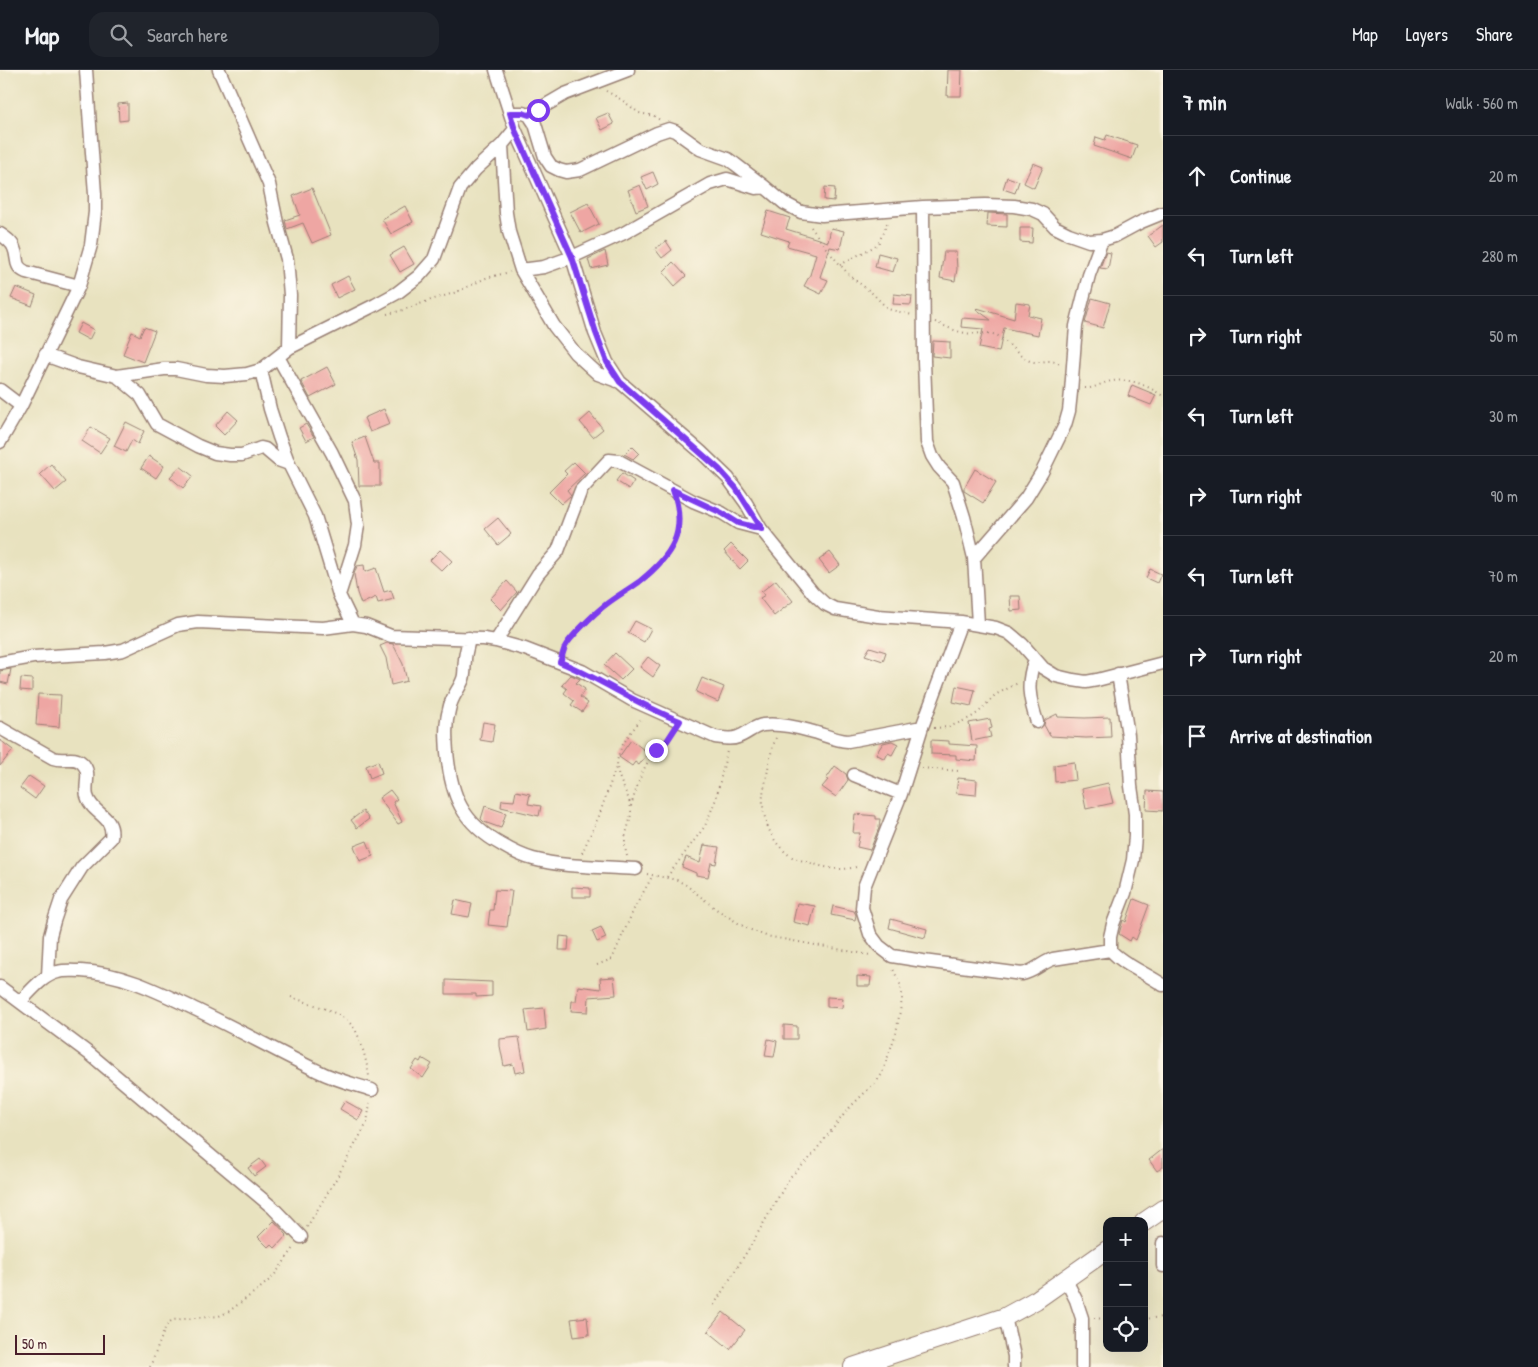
<!DOCTYPE html>
<meta charset="utf-8">
<style>
:root{--surface:#171b24;--page:#20242c;--text:#f1f3f6;--muted:#9ea1a6;--line:#363941}
body{margin:0;font-family:"Patrick Hand",sans-serif;background:var(--page);color:var(--text)}
.controls{position:absolute;right:15px;bottom:15px;display:grid;overflow:hidden;border-radius:10px;box-shadow:0 5px 20px #0002}
.controls button{width:45px;height:45px;display:grid;place-items:center;padding:0;border:0;border-bottom:1px solid var(--line);background:var(--surface);color:var(--text);font:25px sans-serif}
.scale{position:absolute;left:15px;bottom:12px;width:90px;box-sizing:border-box;padding-left:5px;border:2px solid #4a1f2b;border-top:0;font-size:14px;line-height:18px;white-space:nowrap;color:#4a1f2b;-webkit-text-stroke:4px #fcf5e5;paint-order:stroke}
.stop{position:absolute;width:15px;height:15px;margin:-11px;border:4px solid #7c3aed;border-radius:50%;background:#fff}
.stop.end{background:#7c3aed;border-color:#fff;box-shadow:0 1px 5px #0008}
.list{margin:0;padding:0;list-style:none}
h2{display:flex;justify-content:space-between;align-items:center;height:65px;margin:0;padding:0 20px;font-size:21px}
h2 small{font-size:16px;font-weight:400;color:var(--muted)}
.list li{display:grid;grid-template-columns:32px 1fr auto;gap:15px;align-items:center;box-sizing:border-box;height:80px;padding:0 20px;border-top:1px solid var(--line)}
.list b{display:block;font-size:19px;white-space:nowrap}
.list em{font-size:16px;font-style:normal;color:var(--muted)}
.icon{flex:none;width:28px;height:28px;fill:none;stroke:currentColor;stroke-width:2;stroke-linecap:round;stroke-linejoin:round}
.map{position:relative;flex:none;width:1163px;height:1297px;overflow:hidden}
header{display:flex;align-items:center;gap:30px;box-sizing:border-box;height:70px;padding:0 25px;background:var(--surface);border-bottom:1px solid var(--line)}
header strong{font-size:24px}
nav{display:flex;gap:28px;margin-inline-start:auto;font-size:18px}
.search{width:350px;height:45px;background:var(--page);display:flex;align-items:center;gap:12px;box-sizing:border-box;padding:0 18px;border-radius:15px;color:var(--muted);font-size:19px}
main{display:flex}
aside{flex:1;background:var(--surface)}
.map>svg:first-child{display:block}
</style>
<header>
<strong>Map</strong>
<div class="search"><svg class="icon" aria-label="search" viewBox="0 0 24 24"><circle cx="10" cy="10" r="6"/><path d="M15 15l6 6"/></svg>Search here</div>
<nav><a>Map</a><a>Layers</a><a>Share</a></nav>
</header>
<main>
<div class="map">
<svg width="1163" height="1297" viewBox="0 0 1163 1297">
<rect width="100%" height="100%" fill="#fcf5e5"/>
<filter id="ink" filterUnits="userSpaceOnUse"><feTurbulence type="fractalNoise" baseFrequency=".02" numOctaves="2"/><feDisplacementMap in="SourceGraphic" scale="10" xChannelSelector="R" yChannelSelector="G"/><feConvolveMatrix kernelMatrix="1 2 1 2 8 2 1 2 1" color-interpolation-filters="sRGB"/></filter>
<filter id="wash" filterUnits="userSpaceOnUse"><feTurbulence type="fractalNoise" baseFrequency=".0096" numOctaves="4" result="noise"/><feDisplacementMap in="SourceGraphic" scale="20" xChannelSelector="R" yChannelSelector="G"/><feGaussianBlur stdDeviation="1.12" result="paint"/><feColorMatrix in="noise" values="0 0 0 0 0 0 0 0 0 0 0 0 0 0 0 0 0 1.4 0 .05"/><feComposite in="paint" operator="in"/></filter>
<g filter="url(#wash)">
<rect width="100%" height="100%" fill="#e8e2bf"/>
<g id="blocks">
<!-- building -->
<path fill="#eea6a3" d="M948,0H962L961,26H947Z
M128,33V50L119,51L118,34Z
M608,43L614,54L602,60L596,48Z
M1107,65L1137,75L1132,89L1094,76L1096,67L1105,70Z
M1033,93L1043,97L1034,118L1024,113Z
M653,102L658,114L647,120L641,107Z
M1007,107L1019,111L1015,123L1003,119Z
M640,115L648,136L636,141L628,120Z
M825,117L835,118L834,131L824,130Z
M312,118L331,165L312,173L303,153L287,159L285,150L300,145L293,126Z
M588,133L599,154L581,163L570,142Z
M405,136L413,152L391,164L382,149Z
M768,141L790,148L786,159L828,172L831,158L844,161L840,179L830,177L820,207L828,210L821,224L804,216L810,205L816,184L787,176L789,171L761,162Z
M988,143L1007,144V157L987,156Z
M1163,155V172L1156,177L1148,166Z
M1020,158H1033L1032,173L1020,172Z
M666,171L672,180L662,188L655,179Z
M404,177L414,194L400,202L390,185Z
M605,181L608,195L591,199L588,189Z
M944,182H956L957,199L955,211L940,208Z
M1106,182L1111,183L1108,199L1100,198Z
M878,183L897,188L893,202L875,197Z
M673,192L686,206L675,216L663,202Z
M348,206L355,219L337,228L331,215Z
M16,217L36,225L32,236L11,228Z
M894,224L912,226L911,235L893,234Z
M1092,228L1110,233L1103,258L1085,253Z
M1016,232L1030,234L1028,245L1041,248L1038,265L1004,258L999,282L979,278L983,259L961,257L962,248L991,250L976,239L977,238L1014,249Z
M81,253L94,260L89,270L76,263Z
M144,257L155,261L143,292L123,284L132,262L140,266Z
M933,271L950,272V288L932,286Z
M327,297L336,314L310,328L301,311Z
M1132,315L1156,325L1151,335L1128,326Z
M384,339L390,354L370,362L364,348Z
M228,341L238,350L224,365L215,356Z
M590,343L603,359L593,367L580,352Z
M126,352L144,361L138,374L132,370L126,382L114,376Z
M306,354L314,367L306,371L299,358Z
M91,357L110,368L100,383L82,371Z
M365,367L374,393H380V416H359L358,390L352,372Z
M632,376L639,383L633,389L624,384Z
M149,386L164,396L156,408L141,398Z
M574,392L585,403L567,420L571,425L561,434L549,422L567,404L564,401Z
M51,394L66,412L55,421L40,404Z
M180,396L193,406L183,418L170,407Z
M975,399L996,412L983,433L964,421V418Z
M622,403L634,411L629,419L616,411Z
M498,448L511,464L498,475L485,459Z
M731,474L748,491L740,499L724,481Z
M440,480L452,491L442,501L430,490Z
M830,482L840,495L829,503L819,490Z
M364,495L365,502L376,498L384,522L391,520L394,529L378,533L376,527L361,534L357,523L354,504L357,496Z
M1150,499L1161,504L1157,513L1146,508Z
M776,510L793,531L774,546L760,528L765,525L761,522Z
M507,511L517,522L501,540L490,529Z
M1010,526H1020L1021,540L1011,541Z
M635,551L651,559L644,572L628,563Z
M387,573L393,574L403,594L407,611L391,615L386,588L380,576Z
M870,577L886,582L883,591L865,585Z
M615,583L632,599L621,610L604,595Z
M648,587L660,596L653,607L640,597Z
M11,599L8,614L0,612V601Z
M571,605L580,609L576,613L585,619L580,627L588,633L582,642L571,635L574,631L564,623L567,619L562,615Z
M21,608L32,609V621L20,620Z
M702,608L724,617L718,632L696,622Z
M956,616L975,620L971,636L953,632Z
M38,624L61,625L59,657L36,655Z
M1057,644L1058,647L1085,648L1110,647L1111,667L1086,668L1050,666L1044,655L1045,650Z
M990,649L992,658L989,659L991,667L972,671L969,653Z
M483,652L495,654L492,672L480,670Z
M0,670L13,680L0,696Z
M631,670L648,683L639,695L635,692L632,696L619,687Z
M931,670L949,671V674L977,676L976,691L956,689V685L931,684Z
M892,671L898,674L892,685L888,683L885,689L876,684L883,673Z
M378,691L382,703L370,708L366,696Z
M1074,692L1076,710L1055,712L1054,695Z
M835,696L846,704L848,710L836,727L822,717L828,710L826,709Z
M29,706L44,716L35,729L20,718Z
M958,708L977,710L976,725L956,723Z
M1108,713L1113,733L1086,739L1082,719Z
M390,720L397,729L393,732L402,752L398,754L379,728Z
M516,721L530,724L528,734L541,736L539,746L501,737L502,730L514,731Z
M1147,721L1163,722V741L1146,740Z
M485,736L506,743L501,758L484,752L481,749Z
M363,741L369,749L357,758L351,750Z
M855,744L876,746V749H880L879,758L870,780L857,777L860,763H853Z
M367,771L373,786L360,791L354,776Z
M704,775L719,777L716,794L711,793L708,807L696,805V803L682,797L686,787L700,793Z
M572,817L590,818V827H572Z
M495,820L512,821L507,857L488,855L490,840H493Z
M1134,829L1149,835L1136,870L1132,867L1130,871L1119,864L1123,850L1126,852Z
M455,830L472,834L469,847L452,844Z
M797,833L815,836L810,856L793,852Z
M833,836L854,841L856,845L855,850L831,845Z
M891,849L927,859L925,868L889,858Z
M601,857L606,868L597,872L592,861Z
M560,866L569,867L568,880H559Z
M857,906L871,907L870,916H857Z
M614,907L616,925L589,927L588,942L571,941L572,931H576L578,916L601,919L600,908Z
M446,910L492,912V926L476,927V924H446Z
M827,927L843,928L842,938L827,937Z
M544,938L546,959L528,962L525,940Z
M784,955L797,956V969H784Z
M519,967L525,1001L515,1003L513,994L504,996L500,976V969Z
M768,969L777,971L774,987L765,986Z
M422,988L432,994L423,1008L411,999L417,990L420,992Z
M345,1031L363,1041L358,1050L340,1039Z
M1163,1079V1097L1157,1101L1149,1090Z
M260,1089L266,1097L254,1106L248,1098Z
M274,1151L287,1165L275,1178L271,1174L268,1177L258,1167Z
M723,1242L745,1260L730,1279L708,1261Z
M587,1247L589,1265L574,1267L571,1249Z"/>
</g>
</g>
<g filter="url(#ink)">
<use href="#blocks" fill-opacity="0" stroke="#998075" stroke-width="1"/>
<g fill="none" stroke-linecap="round" stroke-linejoin="round">
<defs>
<path id="street" d="M219,0L269,114L277,153L287,189L290,225L289,278
M496,0L515,59L572,187L595,263L607,292L620,312L701,382L728,408L746,433L761,459L813,523L825,534L835,539L878,546L961,552L996,558L1009,563L1022,574L1043,598L1056,606L1073,610L1086,612L1097,610L1163,593
M510,43H523L529,45L535,54L545,87L551,96L559,100L566,102L580,100L657,63L669,59L675,61L700,79L728,89L735,94L765,117
M529,45L565,24L628,0
M502,75L506,143L509,162L521,200L554,256L575,283L598,304L620,312
M923,137L924,291L927,372L932,386L939,397L953,412L964,447L974,488L978,554
M0,164C6,168 12,172 14,178C19,189 13,196 26,202L79,216
M521,200L544,197L572,187L624,163L710,114L727,109L756,118L765,117L784,133L801,142L822,145L923,137L985,135L1014,136L1032,139L1043,144L1055,157L1069,164L1089,171L1102,170L1115,166L1141,152L1163,143
M45,285L78,297L117,306L164,299H176L206,305L225,306L247,304L261,300L289,278L375,235L397,223L419,206L434,189L460,118L476,99L502,75L515,59
M278,287L332,383L355,431L358,455L355,475L339,525
M261,300L270,339L279,367L289,394L315,446L339,525L353,554
M117,306L140,325L157,354L198,376L215,383L230,385H242L261,378L265,379L278,390L289,394
M0,320L21,336
M0,372L21,336L79,216L91,175L95,142V124L86,0
M974,488L1026,428L1042,402L1065,355L1069,341L1071,322L1076,256L1089,205L1102,170
M961,552L922,657L901,724L864,817L862,838L870,864L879,876L892,886L923,891L1022,904C1034,902 1041,893 1053,889L1110,880
M469,568C468,576 465,583 465,590C464,597 465,604 463,609C459,620 451,627 449,640C445,654 446,668 447,682C451,726 462,753 502,775C512,781 522,786 533,789C567,798 601,796 636,799
M496,571L538,504L558,481L581,420L609,390L619,391L693,431L722,443L738,453L761,459
M1035,589C1026,613 1029,628 1037,652
M0,593L33,587L105,583L123,580L178,555L198,552L323,558L353,554L366,556L391,566L484,569L496,571L525,579L582,601L632,630L715,667C723,668 731,670 738,667C747,664 754,656 763,655C778,653 796,657 810,661C823,664 834,670 848,671L922,657
M1118,604L1128,665L1131,716L1135,744V766L1133,790L1125,823L1113,854L1110,867V880C1124,895 1146,903 1163,915
M0,658L53,688C64,692 73,685 82,693C92,702 84,715 87,726C92,745 115,745 111,768L82,797L61,830L54,851L50,866L48,906
M854,705L901,724
M0,917L91,985L273,1138L301,1167
M20,932C30,922 43,905 58,902C65,900 73,901 81,901C123,903 161,923 199,941C239,960 278,982 318,1001C335,1010 354,1014 372,1020
M1163,1173V1196
M1066,1210L1076,1230L1082,1248V1297
M1005,1247L1014,1286V1297"/>
<path id="secondary" d="M1144,1152L1163,1139
M853,1297L1005,1247L1036,1230L1107,1180"/>
</defs>
<!-- street casing -->
<use href="#street" stroke="#998075" stroke-width="15"/>
<!-- secondary casing -->
<use href="#secondary" stroke="#998075" stroke-width="20"/>
<!-- path -->
<path stroke="#998075" stroke-width="2" stroke-dasharray="1 4" stroke-linecap="butt" d="M606,21L622,30L639,43L654,46L660,50
M811,157L828,181L850,206L871,222L888,239L912,245
M840,195L875,176L879,172L888,151
M387,244L400,241L431,230L457,222L486,208L510,202
M935,252C945,256 954,261 965,263C975,265 986,261 996,265C1008,270 1015,285 1030,291C1041,295 1047,287 1060,294
M1085,318C1093,319 1100,314 1107,312C1129,307 1145,314 1163,326
M564,580L566,576C577,563 589,549 603,537C613,528 626,521 637,513C664,493 682,471 678,436
M934,658L949,657L970,648L979,642L995,625L1018,613
M776,668C771,680 769,692 767,705C766,711 764,717 763,724C761,747 771,774 792,787C799,790 807,792 814,794C829,799 845,801 859,796
M922,698L959,701
M631,736C637,717 642,697 655,682C661,674 668,670 674,661
M582,783L599,746L616,697
M627,786C625,779 624,772 626,764C628,756 631,749 631,741C631,730 624,720 620,709C610,685 628,666 642,648
M647,804L677,810L686,815L716,839L746,858L766,866L870,885
M667,807L705,756L716,729L727,681
M597,895L612,889L634,839L653,805
M291,927C310,934 342,941 354,958C361,968 367,994 369,1006
M307,1157L336,1109L367,1053L370,1033
M714,1235L751,1175L790,1107L809,1089L849,1038L877,1011L882,1004L896,963L902,930V921L900,914L893,899
M1094,1248L1107,1249
M1144,1249L1163,1247
M150,1297L166,1256L172,1250L219,1246L228,1242L260,1218L273,1207L294,1178"/>
<!-- street -->
<use href="#street" stroke="#fff" stroke-width="12"/>
<!-- secondary -->
<use href="#secondary" stroke="#fff" stroke-width="18"/>
</g>
</g>
<g fill="none" stroke-linecap="round" stroke-linejoin="round" filter="url(#ink)">
<!-- route -->
<path stroke="#7c3aed" stroke-width="6" d="M538,40L529,45L523,43H510L515,60L572,187L596,263L607,292L620,312L719,399L736,418L762,459L738,453L722,443L673,420C688,462 672,486 639,512C628,520 615,527 604,536C595,543 569,568 565,577C563,582 562,587 560,592C601,609 638,635 680,651L667,671L656,680"/>
</g>
</svg>
<div class="controls">
<button>+</button>
<button>−</button>
<button><svg class="icon" aria-label="locate" viewBox="0 0 24 24"><circle cx="12" cy="12" r="6"/><path d="M12 2v4M12 18v4M2 12h4M18 12h4"/></svg></button>
</div>
<div class="scale">50 m</div>
<div class="stop" style="left:538px;top:40px"></div>
<div class="stop end" style="left:656px;top:680px"></div>
</div>
<aside>
<h2>7 min<small>Walk · 560 m</small></h2>
<ul class="list">
<li><svg class="icon" aria-label="ahead" viewBox="0 0 24 24"><path d="M12 20V5M6 11l6-6 6 6"/></svg><div><b>Continue</b></div><em>20 m</em></li>
<li><svg class="icon" aria-label="left" viewBox="0 0 24 24"><path d="M17 20v-9H6M10 6l-5 5 5 5"/></svg><div><b>Turn left</b></div><em>280 m</em></li>
<li><svg class="icon" aria-label="right" viewBox="0 0 24 24"><path d="M7 20v-9h11M14 6l5 5-5 5"/></svg><div><b>Turn right</b></div><em>50 m</em></li>
<li><svg class="icon" aria-label="left" viewBox="0 0 24 24"><path d="M17 20v-9H6M10 6l-5 5 5 5"/></svg><div><b>Turn left</b></div><em>30 m</em></li>
<li><svg class="icon" aria-label="right" viewBox="0 0 24 24"><path d="M7 20v-9h11M14 6l5 5-5 5"/></svg><div><b>Turn right</b></div><em>90 m</em></li>
<li><svg class="icon" aria-label="left" viewBox="0 0 24 24"><path d="M17 20v-9H6M10 6l-5 5 5 5"/></svg><div><b>Turn left</b></div><em>70 m</em></li>
<li><svg class="icon" aria-label="right" viewBox="0 0 24 24"><path d="M7 20v-9h11M14 6l5 5-5 5"/></svg><div><b>Turn right</b></div><em>20 m</em></li>
<li><svg class="icon" aria-label="arrive" viewBox="0 0 24 24"><path d="M6 21V4h12l-3 4 3 4H6"/></svg><div><b>Arrive at destination</b></div></li>
</ul>
</aside>
</main>
